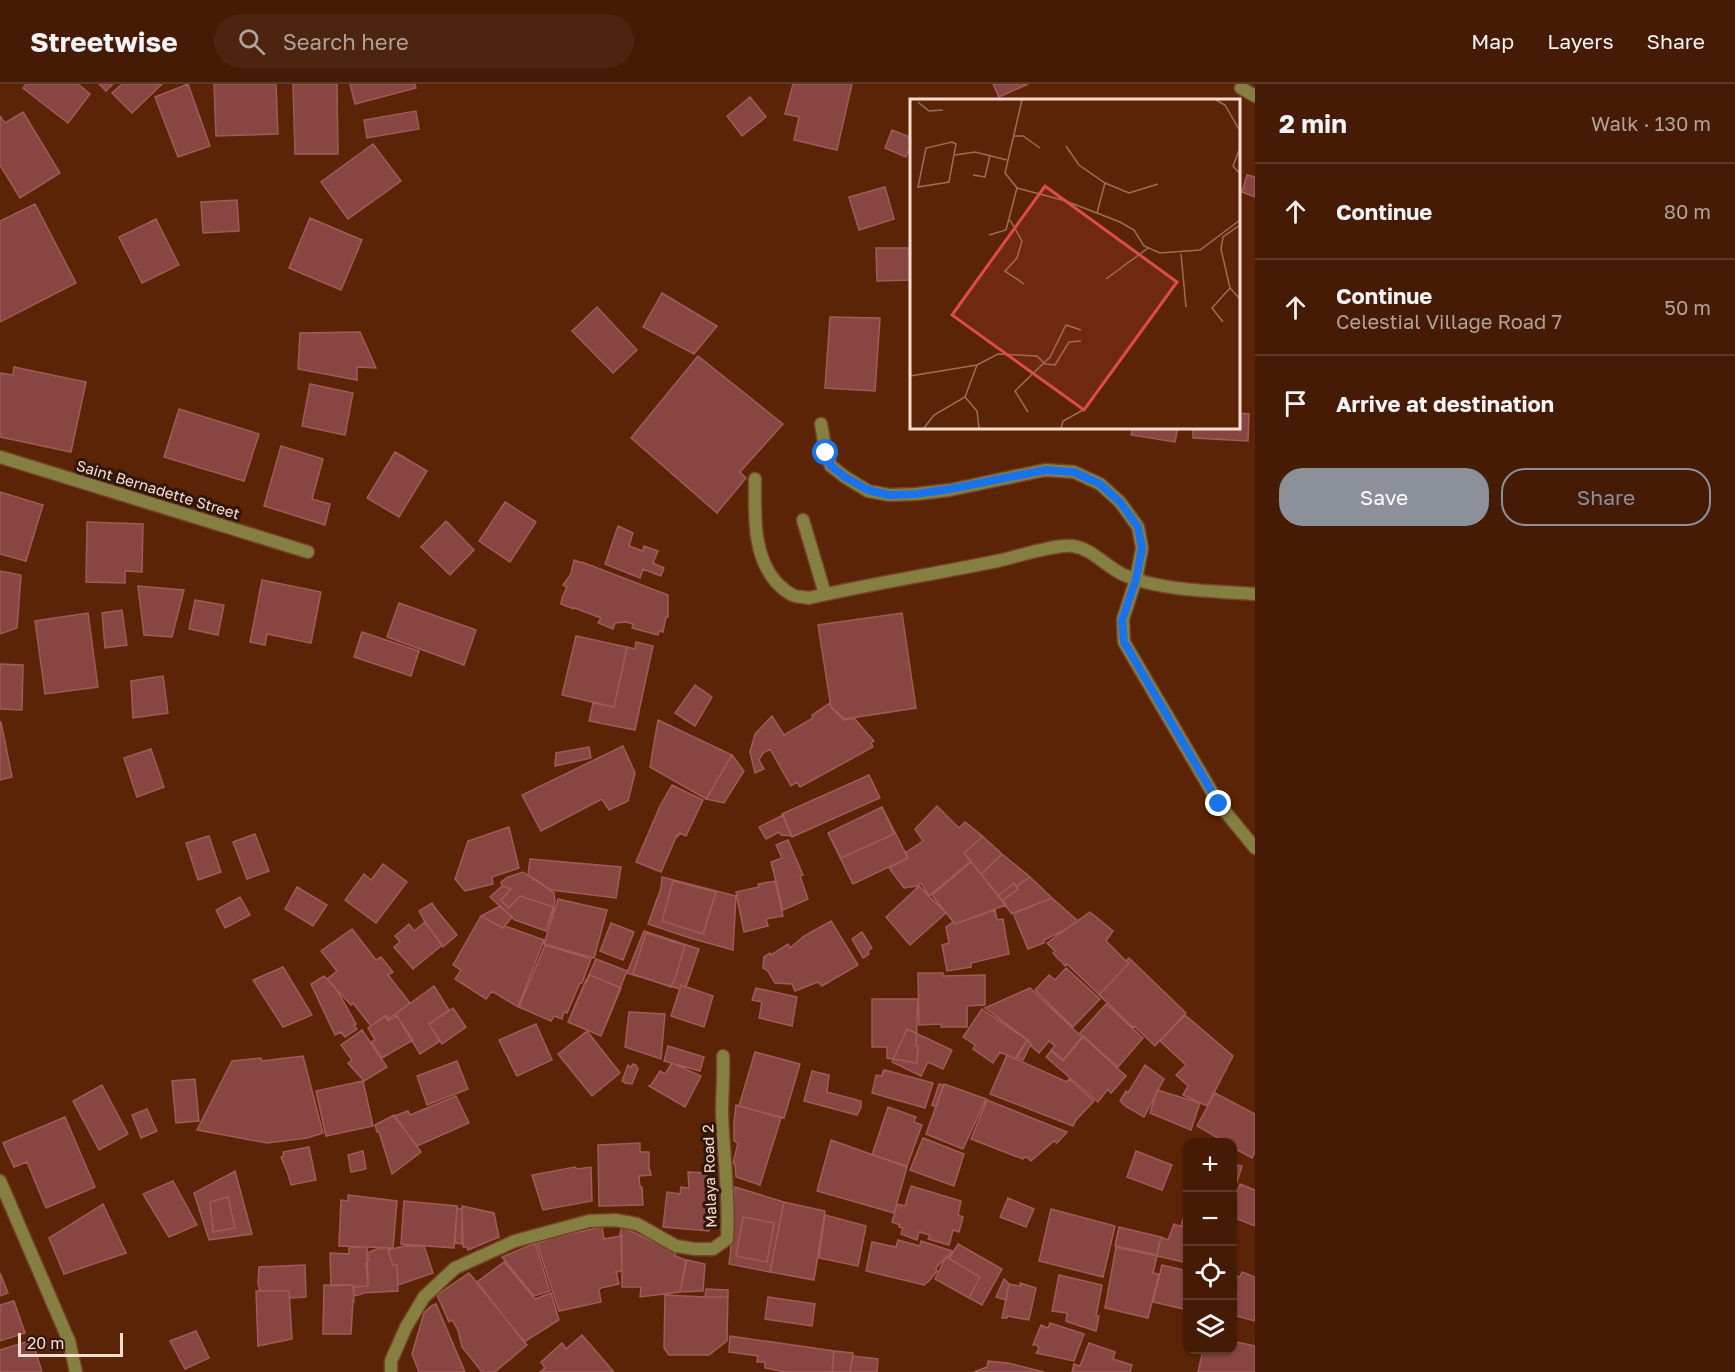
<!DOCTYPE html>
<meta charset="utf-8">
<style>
:root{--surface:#451b05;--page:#4c240f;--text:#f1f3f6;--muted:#b0a19a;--line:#5d3927;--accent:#8c9099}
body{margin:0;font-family:"Golos Text",sans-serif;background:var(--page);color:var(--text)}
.controls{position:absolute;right:18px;bottom:18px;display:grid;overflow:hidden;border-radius:12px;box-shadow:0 2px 4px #0004}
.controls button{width:54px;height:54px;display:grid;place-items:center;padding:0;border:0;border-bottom:2px solid var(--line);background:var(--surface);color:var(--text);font:30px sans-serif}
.scale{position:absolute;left:18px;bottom:15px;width:105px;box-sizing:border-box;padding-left:6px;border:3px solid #faddd1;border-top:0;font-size:16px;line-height:21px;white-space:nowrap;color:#faddd1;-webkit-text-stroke:4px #30170c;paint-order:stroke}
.stop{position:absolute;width:18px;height:18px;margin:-14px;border:4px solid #1a73e8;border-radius:50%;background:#fff}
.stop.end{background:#1a73e8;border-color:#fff;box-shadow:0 2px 6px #0008}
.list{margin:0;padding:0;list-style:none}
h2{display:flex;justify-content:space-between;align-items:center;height:78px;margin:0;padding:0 24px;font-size:26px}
h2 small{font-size:20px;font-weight:400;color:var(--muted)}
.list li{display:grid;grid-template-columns:39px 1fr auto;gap:18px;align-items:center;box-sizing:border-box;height:96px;padding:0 24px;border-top:2px solid var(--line)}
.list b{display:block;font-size:22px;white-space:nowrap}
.list p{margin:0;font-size:20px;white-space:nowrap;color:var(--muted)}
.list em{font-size:20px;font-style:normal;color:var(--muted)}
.actions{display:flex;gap:12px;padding:18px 24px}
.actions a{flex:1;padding:14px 0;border:2px solid var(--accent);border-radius:24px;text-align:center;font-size:21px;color:var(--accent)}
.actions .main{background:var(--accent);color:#fff}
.icon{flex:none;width:33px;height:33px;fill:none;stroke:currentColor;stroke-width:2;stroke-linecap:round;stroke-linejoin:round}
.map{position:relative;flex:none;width:1255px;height:1288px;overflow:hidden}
header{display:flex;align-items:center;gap:36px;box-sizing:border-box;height:84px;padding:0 30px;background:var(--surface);border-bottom:2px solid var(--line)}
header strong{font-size:28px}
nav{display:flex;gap:33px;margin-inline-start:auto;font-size:21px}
.search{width:420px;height:54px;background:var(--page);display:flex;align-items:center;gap:15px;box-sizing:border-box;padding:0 21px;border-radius:33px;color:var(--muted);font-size:22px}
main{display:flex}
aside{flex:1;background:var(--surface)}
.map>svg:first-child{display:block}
</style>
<header>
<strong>Streetwise</strong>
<div class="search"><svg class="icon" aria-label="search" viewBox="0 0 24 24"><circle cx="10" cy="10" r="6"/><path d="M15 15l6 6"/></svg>Search here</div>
<nav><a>Map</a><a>Layers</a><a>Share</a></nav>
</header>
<main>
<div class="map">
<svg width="1255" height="1288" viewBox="0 0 1255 1288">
<rect width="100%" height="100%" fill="#5c2407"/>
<!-- building -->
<path fill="#884643" stroke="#a05b57" stroke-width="1.5" d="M26,0H78L90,10L68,39L23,4Z
M99,0H113L106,7Z
M122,0H162L132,29L112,9Z
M188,0L210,62L178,73L155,13Z
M214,0H276L278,50L216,52Z
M293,0H337L338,70H295Z
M350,0H415L416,4L355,20Z
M793,0H852L837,66L794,56L799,33L785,30Z
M993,0H1028L999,13Z
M750,13L766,33L742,52L727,32Z
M416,27L419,45L367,54L364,36Z
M23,28L60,89L20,114L0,81V32L5,39Z
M892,46L912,54V59L906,73L885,64Z
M373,60L401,97L348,135L321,98Z
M1247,91L1255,93V113L1242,108Z
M885,103L894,135L859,146L849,113Z
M237,116L239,147L203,149L201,118Z
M35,120L76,199L0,238V137Z
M310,134L362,156L341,206L289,184Z
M156,135L179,181L142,199L119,153Z
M876,164H912V196L877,197Z
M662,209L717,242L694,270L643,243Z
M597,223L637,266L613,289L572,247Z
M830,233L880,234L875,307L825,304Z
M360,248L376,284L357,283V296L298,285L300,249Z
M698,272L783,340L740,388L746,394L717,429L631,354Z
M14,283L86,298L71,368L0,353V289L13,291Z
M310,300L353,309L345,351L302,342Z
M179,325L259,350L244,397L164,373Z
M1238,329L1249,330L1248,357L1193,354V344H1238Z
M1133,344H1178L1175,358L1131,351Z
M281,362L323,375L312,415L330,420L325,441L264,422Z
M395,368L427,387L399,433L367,414Z
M0,408L43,421L26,477L0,470Z
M505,418L536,438L510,478L479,457Z
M446,437L474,466L450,491L421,463Z
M87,438L143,440L142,488L125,487V499L86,498Z
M618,442L633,449L629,462L643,467L644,462L658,467L653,479L664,484L661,492L643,485L640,494L605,480Z
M574,476L582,479V478L668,511V533H666L663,548L659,547L658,551L632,544L633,540L626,538L615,539L613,545L598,539L601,534L572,523L574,525L561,520L562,514L567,503L563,501L571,490Z
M0,487L21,491L17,544L0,550Z
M262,496L321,508L311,559L267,550L265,561L250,558Z
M138,502L184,506L172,553L144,551Z
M195,516L224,521L218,551L189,545Z
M399,519L476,546L464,581L387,553Z
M122,526L127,561L105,564L102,529Z
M88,529L98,603L45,610L35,537Z
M902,529L916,624L845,635L831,623L818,541Z
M362,548L419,567L411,592L354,573Z
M576,552L627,563L614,623L562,611Z
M636,558L653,562L635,646L589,637L593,619L614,623L627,563L635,565Z
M0,580L23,581L22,626L0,625Z
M163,592L168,629L133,634L131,597Z
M695,601L712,613L695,642L675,629Z
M830,619L831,623L844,636L854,634L874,657L871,659L873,663L800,703L797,698L791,702L770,665L763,669L759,676L764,685L755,689L750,668L755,650L772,632L784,651L813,634L812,631Z
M658,636L732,671L706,715L650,683Z
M0,638H1L12,693L0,696Z
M623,662L635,689L628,717L609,726L602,715L541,747L522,711Z
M589,663L591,674L555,682L556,669Z
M151,665L164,703L137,713L124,674Z
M732,671L744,687L724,719L706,715Z
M869,691L880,714L792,753L782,730Z
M672,701L703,716L686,752L680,749L678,752L677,751L661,788L636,778L660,722Z
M937,722L959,744L965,738L980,750L982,753L964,769L971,777L929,812L921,799L917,802L904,804L889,784L908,774L905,769L923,757L915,745Z
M882,723L908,774L853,800L828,749Z
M882,723L894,750L841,774L828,749Z
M783,731L792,752L781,751L779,748L766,755L759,743Z
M509,743L519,784L492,793L493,800L465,807L455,795L468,757Z
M255,750L269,787L247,795L233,758Z
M980,750L1002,770L981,790L964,769L982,753Z
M209,752L221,788L198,796L186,759Z
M788,756L803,791L800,792L808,815L783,826L771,778L782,774L776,761Z
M1002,770L1030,793L1017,802L1018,805L1002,817L981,790Z
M530,775L621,783L616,814L551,806L528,791Z
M971,778L1006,821L955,840L932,811Z
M383,780L407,798L376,839L345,816L364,790L371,796Z
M523,788L554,809L555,817L546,847L515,836L490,813L502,802L501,798L508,793Z
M662,793L736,812L733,866L690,854L648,840L661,804Z
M1030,793L1052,814L1012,830L1002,817L1018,805L1017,802Z
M673,797L716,808L703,850L662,837Z
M775,797L783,832L766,835L768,842L744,848L736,808L759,803L758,800Z
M1014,799L1018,805L1002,817L998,812Z
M502,802L511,805L501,816L509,824L520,812L554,823L546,847L515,836L490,813Z
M919,802L946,829L910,861L886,833Z
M297,803L327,821L313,842L285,825Z
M240,813L250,831L225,844L216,826Z
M1052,814L1078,837L1063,847L1044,856V859L1028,865L1013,829Z
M558,815L607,826L594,874L544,860Z
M432,819L435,824L457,851L443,863L425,838L419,827Z
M500,822L512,833L503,844L481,832Z
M995,826L997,836L1003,835L1009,870L971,879V883L947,887L942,861L949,859L946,843L953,838L955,840Z
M1090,828L1113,847L1106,857L1126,877L1129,874L1186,929L1155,962L1134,942L1133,943L1067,880L1065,882L1061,877L1059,876L1053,869L1055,867L1047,859Z
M481,832L503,844L505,842L544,856L518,923L492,907L486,915L455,895L461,886L453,881Z
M831,837L858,881L822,902L818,898L795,907L792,900L775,899L768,887L763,884L764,873L770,869L771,871L788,860L790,864L804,852Z
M425,838L442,861L413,885L394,863L400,858L395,852L409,840L414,847Z
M611,839L634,848L623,876L600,867Z
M352,845L376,876L381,873L393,888L388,891L410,919L389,935L386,931L371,942L353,919L351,921L327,895L337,887L321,867Z
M644,847L699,865L686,903L681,901L680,905L627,889Z
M862,848L872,864L868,867L869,870L863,874L852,855Z
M646,849L670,856L669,857L685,861L674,898H673L671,903L633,890Z
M545,861L591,875L582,899H580L567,929L564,928L562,935L554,932L551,937L519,923Z
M1129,874L1186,929L1155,962L1134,942L1133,943L1099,911L1129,879L1126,877Z
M596,875L627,887L601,952L568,938Z
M283,883L312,931L283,943L253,896Z
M1066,884L1100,915L1073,943L1035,906L1049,891L1055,896Z
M918,889H943V892L985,891V921L967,922V943H941V940L919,941Z
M590,891L621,904L601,952L568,938L586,896L587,897Z
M324,892L337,906L356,940L354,941L357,945L345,953L341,948L335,951L311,900Z
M681,901L713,912L704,943L671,932Z
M434,902L449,926L429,940L440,957L420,970L397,932L396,933L394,931Z
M756,904L797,913L792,942L759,934L762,918L752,916Z
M1030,904L1082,953L1063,976L1051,966L1055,962L1049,957L1039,969L1031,962L1032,961L1028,958V956L985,924Z
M872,915H918L916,962H918L917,979L887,974V963H872Z
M1106,920L1143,954L1118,983L1080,949Z
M453,924L466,943L442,960L429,940Z
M982,925L1027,956L1016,975L1000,968L993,979L973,965L975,961L963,953Z
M629,928L665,930L661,975L625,963Z
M1185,931L1233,972L1207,1022L1183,1011L1188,1002L1176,991L1186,981L1160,957Z
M386,932L388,937L397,932L413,956L382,974L371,958L375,956L368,944Z
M536,940L552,976L517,992L499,956Z
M907,945L952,966L943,985L928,978L921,992L892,978Z
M362,946L387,983L364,997L348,979L352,976L341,961Z
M587,947L620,989L592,1012L558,970Z
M1083,953L1126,992L1111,1009L1108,1005L1098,1018L1046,973L1051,967L1063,977Z
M1027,956L1031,960L1023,976L1016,973Z
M668,962L704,973L700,987L664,977Z
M755,968L800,980L784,1034L739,1022Z
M1007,971L1067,998L1069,995L1094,1017L1076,1036L1073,1042L990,1010Z
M303,972L323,1049L307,1054L267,1059L197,1046L232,977L261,974L262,977Z
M457,977L468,1005L427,1021L417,992Z
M672,979L701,992L685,1023L649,1002L651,1001L660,987L665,990Z
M633,980L636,981L638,985L632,1000L625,999L622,997L628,981L631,983Z
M1145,981L1164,995L1144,1033L1125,1022L1120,1017L1126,1007L1128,1009Z
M885,986L933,999L925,1024L872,1009L876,991L882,992L883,987H886Z
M812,987L829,991L827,1008L861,1017V1023L857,1031L804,1017Z
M195,995L199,1037L176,1039L172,997Z
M363,997L373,1042L326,1052L316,1007Z
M939,1000L944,1001L936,1023L932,1021Z
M944,1000L986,1015L963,1065L926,1050Z
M102,1001L128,1050L99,1066L73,1017Z
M1157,1006L1200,1019L1191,1046L1150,1029Z
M1215,1009L1255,1030V1068L1252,1074L1232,1063V1058H1225L1197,1042Z
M456,1012L469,1039L417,1062L394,1032L408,1027L410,1031Z
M987,1016L1067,1048L1057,1059L1054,1057L1031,1077L1028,1074L1024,1073L1023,1075L971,1055Z
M736,1021L781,1034L760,1101L736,1093L735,1080L733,1079L738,1059L734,1057V1038Z
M888,1023L916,1033L914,1038L922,1041L907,1082L872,1071Z
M147,1025L157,1047L141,1054L132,1031Z
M394,1031L421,1068L392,1090L379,1048H377L375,1041Z
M65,1033L95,1103L46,1124L27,1078L14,1083L3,1059Z
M923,1054L964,1070L954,1102L910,1086Z
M831,1056L907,1083L894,1129L817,1107Z
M640,1059V1068H649V1086H650L651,1091L639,1092L640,1103H642L643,1121L599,1122L598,1061Z
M309,1063L316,1096L291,1101L288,1090L281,1073L284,1072L283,1068Z
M363,1067L366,1085L351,1088L348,1071Z
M1136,1067L1172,1081L1162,1106L1127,1093Z
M1232,1080L1242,1082L1232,1114Z
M575,1083L577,1085L591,1083L592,1117L543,1126L532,1091Z
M235,1087L252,1150L209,1156L194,1109Z
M688,1088L707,1089V1103H710V1110L712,1109L709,1147L663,1143L667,1108L680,1110L681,1103L689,1104Z
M173,1097L197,1141L169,1153L143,1110Z
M1240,1100L1255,1106V1142L1232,1133V1122Z
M911,1102L961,1117L958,1131L963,1133L959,1148L953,1146L949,1161L928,1155L930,1151L919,1148L917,1156L901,1150L903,1144L899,1143L900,1141L892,1138L897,1120L905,1122Z
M735,1103L784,1118L770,1188L729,1180L734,1138L733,1136Z
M348,1111L397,1117L393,1164L339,1162L341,1116L348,1117Z
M228,1113L235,1144L213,1148L210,1118Z
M1008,1114L1034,1125L1026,1143L1000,1133Z
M404,1117L457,1122L454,1164L401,1160Z
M784,1118L825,1127L814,1196L770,1188Z
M103,1120L126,1169L64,1190L49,1154Z
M1188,1120V1144L1181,1142Z
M462,1122L494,1129L499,1153L468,1166L467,1163H463Z
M457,1124L462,1125V1160L455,1159Z
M1051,1125L1115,1142L1103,1193L1039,1177Z
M825,1131L866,1142L858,1182L819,1174Z
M743,1133L774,1139L767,1178L736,1172Z
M1174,1140L1188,1145V1179L1157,1172L1161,1153L1168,1156Z
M602,1143L604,1155L621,1152L622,1187L616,1188L619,1200L601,1204L599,1206L601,1218L559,1227L537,1159L546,1157V1155Z
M622,1143L676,1168L675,1172L686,1176L680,1208L640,1213L641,1203H622V1151L620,1152V1149Z
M1119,1143L1161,1153L1157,1171L1115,1162Z
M898,1156L920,1162L921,1157L952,1167L948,1174L946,1173L936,1184L937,1187L929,1197L924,1201L866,1187L872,1158L896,1163Z
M535,1159L550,1207L534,1212L502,1173Z
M958,1160L1002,1185L982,1221L935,1195L946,1173L949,1175Z
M404,1162H424L433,1189L398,1201L397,1181H393L388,1166Z
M349,1163H367L368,1202L354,1203L353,1201L331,1202L330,1169L349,1170Z
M1116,1163L1157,1172L1153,1189L1159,1190L1148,1234L1105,1224Z
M380,1164H392L388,1166L393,1181H397L398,1207L362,1209V1210L354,1212V1203L368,1202L366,1179L369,1176V1168Z
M946,1173L980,1193L969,1214L935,1195Z
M687,1176L705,1180L703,1207L680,1208Z
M504,1178L535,1215L551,1209L559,1236L524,1258L477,1198Z
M305,1181L306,1213L290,1214L289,1207H260L258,1199L259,1183Z
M1162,1181L1188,1187V1226L1153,1218Z
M1242,1188L1255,1193V1237L1232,1231V1214L1238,1210L1232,1208V1198L1235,1191L1240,1193Z
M0,1189L8,1209L0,1212Z
M469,1189L527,1261L495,1288H482L462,1263L458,1246L452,1236L449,1238L437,1211Z
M1059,1191L1102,1201L1096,1232H1099L1096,1247L1068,1238L1066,1237L1067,1229L1052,1227Z
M1004,1195L1009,1200L1006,1216L996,1213Z
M1020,1199L1036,1204L1029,1236L1007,1232V1234H1002L1009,1200L1021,1202Z
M324,1201H353L354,1217L353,1216L351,1250H323Z
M706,1205L728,1206L727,1257L709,1271H669L664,1264L665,1211L705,1213Z
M706,1205L728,1206V1213H705Z
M256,1207H289L292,1255L258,1262Z
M768,1213L815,1220L812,1242L765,1235Z
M14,1217L25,1249L0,1257V1221Z
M436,1220L465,1288H419L412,1270L424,1229L431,1222Z
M1050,1239L1084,1250L1074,1277L1036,1269L1039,1265L1037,1261H1033L1041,1241L1048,1244Z
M196,1247L209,1274L185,1285L170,1257Z
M582,1251L614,1288H540L545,1284L541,1278L562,1259L566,1265Z
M730,1252L834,1267L832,1288H785L765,1284V1278H757L758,1272L729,1268Z
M32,1256L42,1288H0V1266Z
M1232,1257L1255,1262V1288H1198L1203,1266H1232Z
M1089,1259L1115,1268L1113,1275L1132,1281L1130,1288H1072L1074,1280L1080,1282Z
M834,1267L853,1269L850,1288H832Z
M853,1272L878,1275L877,1288H850Z
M988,1277L1008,1279L1044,1288H974L987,1283Z"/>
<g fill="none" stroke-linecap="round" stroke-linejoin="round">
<defs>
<path id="lane" d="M821,340L826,369L831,382
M803,436L825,510"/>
<path id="street" d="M1241,4L1255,12
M0,373L308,468
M831,382L845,393L868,407L889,411L916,410L950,406L1045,386L1074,388L1100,400L1120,418L1138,443L1142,464L1136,495L1123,535L1124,558L1219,720L1255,764
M755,395C755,430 752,470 776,498C782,504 787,509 795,512C799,513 804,513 809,514C871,500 934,490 997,477C1016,473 1055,460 1073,462C1093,465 1106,483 1124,491C1160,507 1216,507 1255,510
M0,1097L69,1257L76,1288
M391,1288V1277L406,1243L424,1213L455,1184L515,1157L589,1137L615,1136L637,1140L676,1162L695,1165H713L727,1155C730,1113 723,1070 722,1028C722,1009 724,991 723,972"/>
</defs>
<!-- lane casing -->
<use href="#lane" stroke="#754227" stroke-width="15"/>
<!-- street casing -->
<use href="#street" stroke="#754227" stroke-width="15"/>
<!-- lane -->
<use href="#lane" stroke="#858042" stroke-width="12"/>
<!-- street -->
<use href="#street" stroke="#858042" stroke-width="12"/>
</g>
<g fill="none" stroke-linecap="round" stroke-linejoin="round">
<!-- route -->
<path stroke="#1a73e8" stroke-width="8" d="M826,369L831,382L845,393L868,406L889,411L916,410L950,405L1045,386L1074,388L1100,400L1120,418L1138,443L1142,464L1136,495L1122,536L1124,558L1219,720"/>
</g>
<g text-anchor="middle" stroke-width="6" stroke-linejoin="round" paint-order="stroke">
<!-- street labels -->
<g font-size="15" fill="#faddd1" stroke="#30170c">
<text transform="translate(158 406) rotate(17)" y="5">Saint Bernadette Street</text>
<text transform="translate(710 1092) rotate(-92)" y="5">Malaya Road 2</text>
</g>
</g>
<!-- overview -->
<g transform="translate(910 15)">
<rect width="330" height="330" fill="#5c2407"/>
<path fill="none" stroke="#9b6e58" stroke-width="1.5" d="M112,1L95,74L107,89L156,102L210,123L224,131L234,147L250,154L290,151L330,121M306,1L315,6L330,32M8,3L19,12L33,11M104,37H113L130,49M42,43L46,45L39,83L8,88L16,49ZM156,47L169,66L195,84L219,94L248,85M330,49L323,67L330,75M45,56L65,53L97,61M63,76L75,78L80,56M187,114L195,84M100,121L112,142L107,159L95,172L114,185M330,126L313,138L311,150L320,189L330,200M79,136L96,131L107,89M271,155L276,208M196,180L238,149M313,223L302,209L320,189M0,277L67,266L88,255L127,257L135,265L145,266L159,243L171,242M55,298L67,312L69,329M118,313L105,292L140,258L156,226L171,231M14,329L24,316L55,298L67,266M151,329L153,322L175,310"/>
<path fill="#dd4c4a" fill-opacity="0.15" stroke="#dd4c4a" stroke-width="3" d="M135,87L267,183L174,311L42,216Z"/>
<rect width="330" height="330" fill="none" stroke="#faddd1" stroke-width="3"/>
</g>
</svg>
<div class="controls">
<button>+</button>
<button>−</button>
<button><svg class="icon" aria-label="locate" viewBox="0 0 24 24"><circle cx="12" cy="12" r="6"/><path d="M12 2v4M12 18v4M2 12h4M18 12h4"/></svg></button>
<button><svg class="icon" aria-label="layers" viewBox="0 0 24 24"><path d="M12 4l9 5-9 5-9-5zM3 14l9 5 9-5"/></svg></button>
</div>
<div class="scale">20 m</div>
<div class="stop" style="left:826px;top:369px"></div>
<div class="stop end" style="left:1219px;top:720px"></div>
</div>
<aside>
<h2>2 min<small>Walk · 130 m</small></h2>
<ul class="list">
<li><svg class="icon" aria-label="ahead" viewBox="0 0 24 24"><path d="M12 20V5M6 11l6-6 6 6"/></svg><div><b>Continue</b></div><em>80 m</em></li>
<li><svg class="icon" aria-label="ahead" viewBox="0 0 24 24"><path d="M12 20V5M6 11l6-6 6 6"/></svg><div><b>Continue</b><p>Celestial Village Road 7</p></div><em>50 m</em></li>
<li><svg class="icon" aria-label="arrive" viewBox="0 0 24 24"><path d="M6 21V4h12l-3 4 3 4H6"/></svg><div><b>Arrive at destination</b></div></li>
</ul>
<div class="actions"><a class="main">Save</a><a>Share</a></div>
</aside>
</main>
